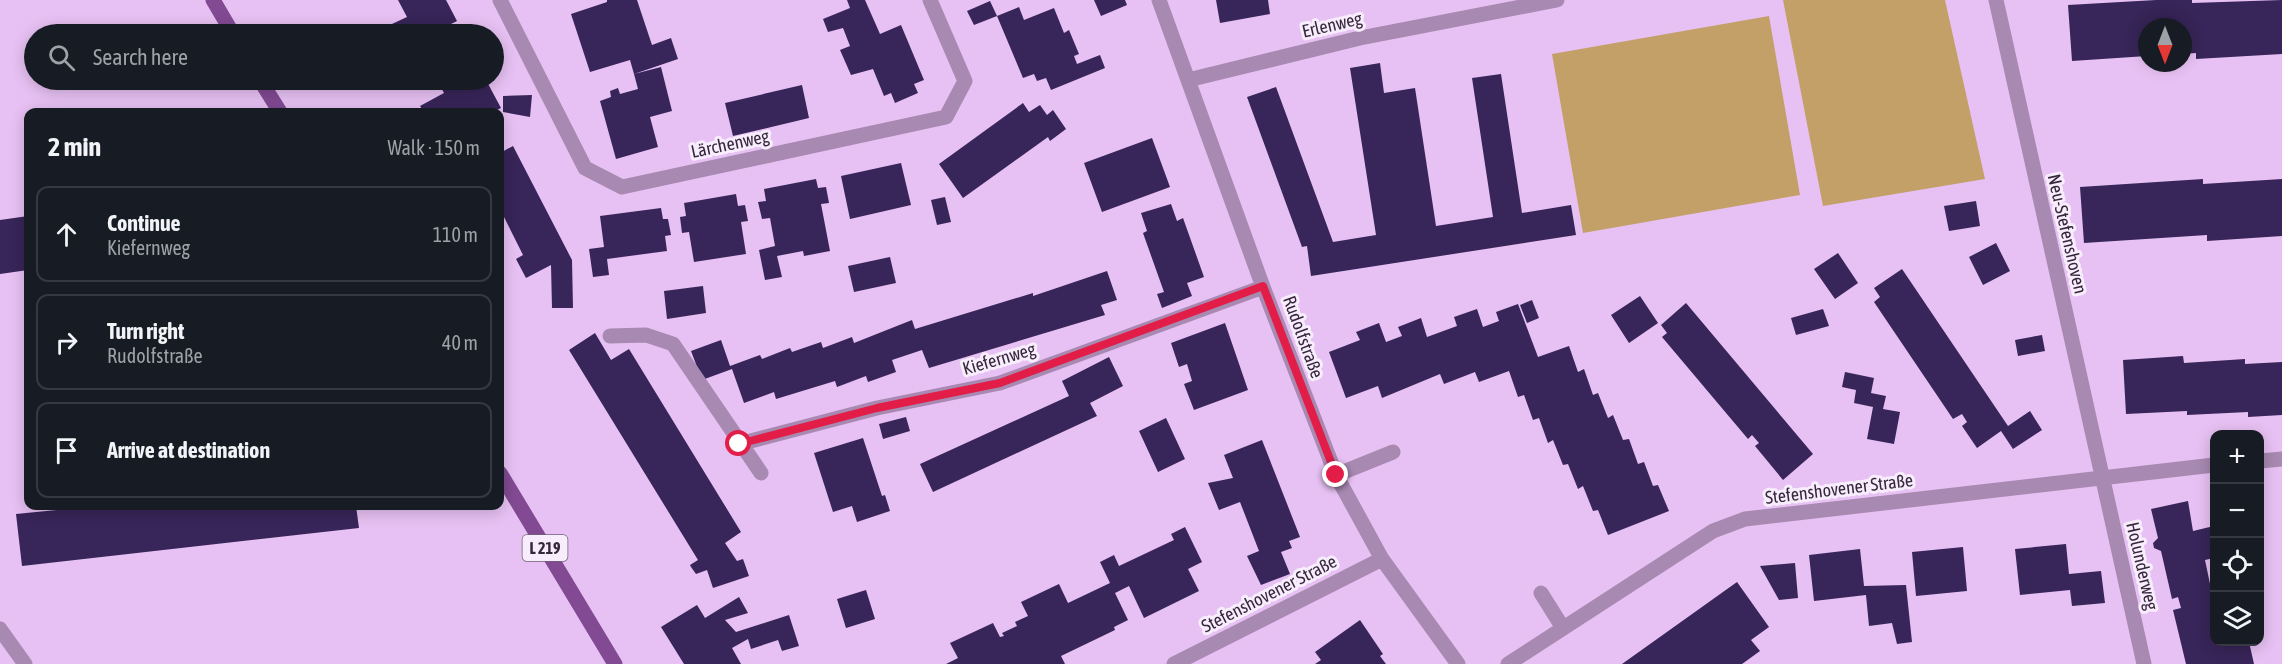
<!DOCTYPE html>
<meta charset="utf-8">
<style>
:root{--surface:#171b24;--page:#20242c;--text:#f1f3f6;--muted:#9ea1a6;--line:#363941}
body{margin:0;font-family:"Asap Condensed",sans-serif;background:var(--page);color:var(--text)}
.controls{position:absolute;right:18px;bottom:18px;display:grid;overflow:hidden;border-radius:12px;box-shadow:0 3px 15px #0003}
.controls button{width:54px;height:54px;display:grid;place-items:center;padding:0;border:0;border-bottom:2px solid var(--line);background:var(--surface);color:var(--text);font:30px sans-serif}
.compass{position:absolute;left:2138px;top:18px;width:54px;height:54px;border-radius:50%;background:var(--surface);box-shadow:0 3px 15px #0003;rotate:180deg}
.stop{position:absolute;width:18px;height:18px;margin:-14px;border:4px solid #e11d48;border-radius:50%;background:#fff}
.stop.end{background:#e11d48;border-color:#fff;box-shadow:0 2px 6px #0008}
.list{margin:0;padding:0;list-style:none}
h2{display:flex;justify-content:space-between;align-items:center;height:78px;margin:0;padding:0 24px;font-size:26px}
h2 small{font-size:20px;font-weight:400;color:var(--muted)}
.list li{display:grid;grid-template-columns:39px 1fr auto;gap:18px;align-items:center;box-sizing:border-box;height:96px;margin:0 12px 12px;padding:0 12px;border:2px solid var(--line);border-radius:12px}
.list b{display:block;font-size:22px;white-space:nowrap}
.list p{margin:0;font-size:20px;white-space:nowrap;color:var(--muted)}
.list em{font-size:20px;font-style:normal;color:var(--muted)}
.icon{flex:none;width:33px;height:33px;fill:none;stroke:currentColor;stroke-width:2;stroke-linecap:round;stroke-linejoin:round}
.map{position:relative;flex:none;width:2282px;height:664px;overflow:hidden}
.search{position:absolute;background:var(--surface);box-shadow:0 3px 15px #0003;left:24px;top:24px;width:480px;height:66px;display:flex;align-items:center;gap:15px;box-sizing:border-box;padding:0 21px;border-radius:33px;color:var(--muted);font-size:22px}
.panel{position:absolute;background:var(--surface);box-shadow:0 3px 15px #0003;left:24px;top:108px;width:480px;height:402px;border-radius:12px}
.map>svg:first-child{display:block}
</style>
<div class="map">
<svg width="2282" height="664" viewBox="0 0 2282 664">
<rect width="100%" height="100%" fill="#e7c1f3"/>
<!-- green -->
<path fill="#c3a068" d="M1783,0H1945L1985,179L1823,206Z
M1769,16L1800,195L1583,233L1552,54Z"/>
<!-- building -->
<path fill="#382559" d="M398,0H446L457,21L445,27L448,34H382L379,30L407,17Z
M607,0H637L652,45L671,38L678,59L634,74L630,60L590,72L571,14L607,2Z
M847,0H865L880,34L901,25L924,80L914,84L918,93L895,103L891,93L884,96L873,69L851,75L840,50L850,46L843,28L828,32L823,19L850,8Z
M1094,0H1125L1127,5L1101,16Z
M1216,0H1268L1270,14L1220,23Z
M2156,0H2192V3L2282,0V54L2196,59V53L2183,54V27H2147V56L2072,61L2068,5Z
M990,1L997,16L974,25L967,11Z
M1019,7L1024,20L1054,8L1064,33L1069,30L1079,54L1074,56L1077,64L1100,55L1105,68L1051,90L1046,78L1037,81L1034,74L1023,78L997,16Z
M1380,63L1384,93L1415,88L1436,226L1493,217L1472,78L1501,74L1522,213L1571,205L1576,235L1311,276L1307,246L1302,247L1247,97L1276,87L1333,242L1376,235L1350,68Z
M661,67L672,111L650,117L658,147L616,159L600,101L611,97L610,91L618,88L620,94L638,89L634,74Z
M426,80H486L501,108L493,112H424L420,106L444,93L439,84L431,89Z
M802,85L809,118L733,136L725,103Z
M532,95L530,117L503,112V96Z
M1023,103L1029,112L1040,105L1047,115L1053,110L1066,129L1050,141L1048,137L963,198L939,164Z
M1152,138L1170,187L1102,212L1084,163Z
M513,146L572,260L573,308H552L551,265L526,278L516,259L523,255L500,209V153Z
M901,163L911,205L850,219L841,176Z
M816,179L818,188L826,187L829,203L821,204L830,251L804,256L803,251L777,256L782,277L765,280L759,250L775,246L770,218L762,219L758,202L766,201L764,189Z
M2203,179V184L2282,179V236L2207,241V235L2084,243L2080,187Z
M736,194L738,206L745,205L748,221L741,222L746,254L694,262L689,232L682,233L680,217L686,216L684,203Z
M945,197L951,222L937,225L931,200Z
M1976,201L1980,226L1949,231L1944,206Z
M1171,204L1177,221L1183,218L1204,277L1187,283L1192,296L1162,308L1157,294L1164,292L1143,233L1147,231L1141,213Z
M661,208L663,219H668L671,235L665,236L667,251L607,259L609,275L593,277L589,249L604,247L600,216Z
M28,216V270L0,274V220Z
M1996,243L2010,271L1983,285L1969,257Z
M1838,253L1858,283L1835,299L1814,269Z
M890,257L896,283L854,292L848,266Z
M1902,269L2008,426L2030,411L2042,430L2013,449L2001,431L1977,448L1962,426L1967,422L1962,414L1953,419L1874,302L1880,297L1874,288Z
M1107,271L1117,300L1101,305L1105,315L929,368L922,350L892,360L896,372L868,382L866,376L837,387L835,381L776,399L774,392L744,403L732,369L702,380L691,351L721,340L730,366L760,355L762,359L790,348L792,352L821,342L823,348L852,337L854,343L912,320L915,329L1033,293V296Z
M703,286L706,313L667,319L664,291Z
M1640,296L1658,323L1629,343L1611,315Z
M1532,300L1539,318L1527,323L1520,305Z
M1686,303L1813,454L1783,480L1755,446L1759,443L1752,435L1748,439L1662,337L1667,333L1661,325Z
M1518,304L1538,357L1569,346L1578,372L1584,369L1593,395L1598,393L1608,418L1613,415L1623,440L1629,439L1638,464L1644,462L1653,486L1658,485L1669,511L1608,535L1598,510L1593,511L1583,486L1578,489L1568,464L1563,465L1553,440L1548,443L1539,418L1533,420L1524,395L1518,397L1509,371L1479,382L1475,372L1444,384L1440,374L1382,398L1378,386L1346,398L1329,352L1360,340L1356,332L1379,323L1386,342L1402,336L1398,327L1421,318L1427,337L1457,326L1454,317L1477,309L1483,327L1499,321L1496,312Z
M1823,309L1829,326L1796,335L1791,318Z
M1225,323L1248,390L1194,410L1184,384L1192,381L1187,364L1179,367L1171,343Z
M595,333L611,360L629,349L741,532L725,543L737,561L743,559L749,576L713,588L707,570L696,574L691,567L690,565L698,560L569,350Z
M2042,335L2045,351L2018,356L2015,340Z
M2183,356L2184,363L2245,359V364L2282,362V415L2248,417V412L2187,415V411L2126,414L2123,360Z
M1109,357L1123,386L1090,403L1097,416L933,492L920,464L1069,396L1062,381Z
M1845,372L1874,378L1871,393L1886,396L1883,409L1900,412L1894,444L1867,439L1873,407L1854,403L1856,390L1842,387Z
M906,417L910,431L883,439L879,424Z
M1166,418L1185,459L1158,472L1139,431Z
M863,438L882,496L885,495L890,511L857,522L852,506L833,512L814,453Z
M1262,440L1300,537L1289,541L1292,548L1281,552L1290,574L1261,585L1247,556L1259,551L1240,502L1219,510L1208,483L1233,478L1224,455Z
M2188,501L2193,531L2214,526V558L2205,560L2214,603V642H2249L2254,664H2186L2173,610L2181,608L2178,597L2172,599L2161,551L2154,548L2153,543L2158,538L2151,509Z
M97,506H356L359,528L22,566L16,514Z
M1185,527L1202,562L1188,569L1199,591L1144,618L1129,586L1115,593L1128,620L1114,627L1115,630L1061,656L1065,664H946L958,658L950,643L993,623L1000,637L1004,636L1002,633L1017,626L1015,622L1028,616L1021,602L1059,584L1068,603L1110,583L1100,562L1114,555L1119,566L1174,540L1171,534Z
M2066,544L2069,574L2101,571L2105,603L2072,606L2070,590L2020,595L2015,549Z
M1963,547L1967,591L1916,596L1912,552Z
M1860,549L1864,586L1906,585L1912,642L1897,644L1892,623L1869,626L1866,595L1814,601L1809,555Z
M1795,563L1798,598L1779,600L1760,566Z
M1737,582L1769,627L1751,640L1760,651L1742,664H1622Z
M866,590L875,619L846,628L837,599Z
M739,597L748,613L725,620L736,632L789,615L799,646L782,651L778,640L751,649L748,639L732,648L741,664H684L661,627L697,605L705,618Z
M1360,620L1383,654L1380,656L1386,664H1315L1321,660L1315,652Z"/>
<g fill="none" stroke-linecap="round" stroke-linejoin="round">
<!-- minor -->
<path stroke="#a889b1" stroke-width="15" d="M500,0L585,168L622,187L946,117L965,81L930,0
M1159,0L1263,287L1336,475L1382,559L1458,664
M1996,0L2144,664
M1188,80L1360,38L1557,0
M610,336L646,335L673,344L761,473
M739,444L877,408L1000,383L1263,287
M2260,461L2282,459
M1336,475L1393,452
M1541,593L1563,628
M0,629L25,664
M1174,664L1382,559
M1508,664L1713,531L1745,519L2214,465"/>
<!-- major -->
<path stroke="#824a93" stroke-width="15" d="M213,0L233,34
M260,80L280,112
M500,473L615,664"/>
</g>
<g fill="none" stroke-linecap="round" stroke-linejoin="round">
<!-- route -->
<path stroke="#e11d48" stroke-width="8" d="M739,444L877,408L1000,383L1263,286L1336,475"/>
</g>
<g text-anchor="middle" stroke-width="6" stroke-linejoin="round" paint-order="stroke">
<!-- shield labels -->
<rect fill="#f8edfc" stroke="#706275" stroke-width="1.5" x="522.5" y="535" width="45" height="26" rx="4.5"/>
<g font-size="16" font-weight="bold" fill="#36273b">
<text x="545" y="554">L 219</text>
</g>
<!-- street labels -->
<g font-size="18" fill="#36273b" stroke="#f8edfc">
<text transform="translate(1332 25) rotate(-13)" y="6">Erlenweg</text>
<text transform="translate(730 144) rotate(-12)" y="6">Lärchenweg</text>
<text transform="translate(2067 234) rotate(77)" y="6">Neu-Stefenshoven</text>
<text transform="translate(1303 337) rotate(70)" y="6">Rudolfstraße</text>
<text transform="translate(999 359) rotate(-16)" y="6">Kiefernweg</text>
<text transform="translate(1839 489) rotate(-7)" y="6">Stefenshovener Straße</text>
<text transform="translate(2142 566) rotate(77)" y="6">Holunderweg</text>
<text transform="translate(1269 594) rotate(-27)" y="6">Stefenshovener Straße</text>
</g>
</g>
</svg>
<div class="controls">
<button>+</button>
<button>−</button>
<button><svg class="icon" aria-label="locate" viewBox="0 0 24 24"><circle cx="12" cy="12" r="6"/><path d="M12 2v4M12 18v4M2 12h4M18 12h4"/></svg></button>
<button><svg class="icon" aria-label="layers" viewBox="0 0 24 24"><path d="M12 4l9 5-9 5-9-5zM3 14l9 5 9-5"/></svg></button>
</div>
<svg class="compass" viewBox="-18 -18 36 36"><path d="M0-13l5 13h-10z" fill="#e53935"/><path d="M0 13l5-13h-10z" fill="#9ea1a6"/></svg>
<div class="stop" style="left:739px;top:444px"></div>
<div class="stop end" style="left:1336px;top:475px"></div>
<div class="search"><svg class="icon" aria-label="search" viewBox="0 0 24 24"><circle cx="10" cy="10" r="6"/><path d="M15 15l6 6"/></svg>Search here</div>
<section class="panel">
<h2>2 min<small>Walk · 150 m</small></h2>
<ul class="list">
<li><svg class="icon" aria-label="ahead" viewBox="0 0 24 24"><path d="M12 20V5M6 11l6-6 6 6"/></svg><div><b>Continue</b><p>Kiefernweg</p></div><em>110 m</em></li>
<li><svg class="icon" aria-label="right" viewBox="0 0 24 24"><path d="M7 20v-9h11M14 6l5 5-5 5"/></svg><div><b>Turn right</b><p>Rudolfstraße</p></div><em>40 m</em></li>
<li><svg class="icon" aria-label="arrive" viewBox="0 0 24 24"><path d="M6 21V4h12l-3 4 3 4H6"/></svg><div><b>Arrive at destination</b></div></li>
</ul>
</section>
</div>
